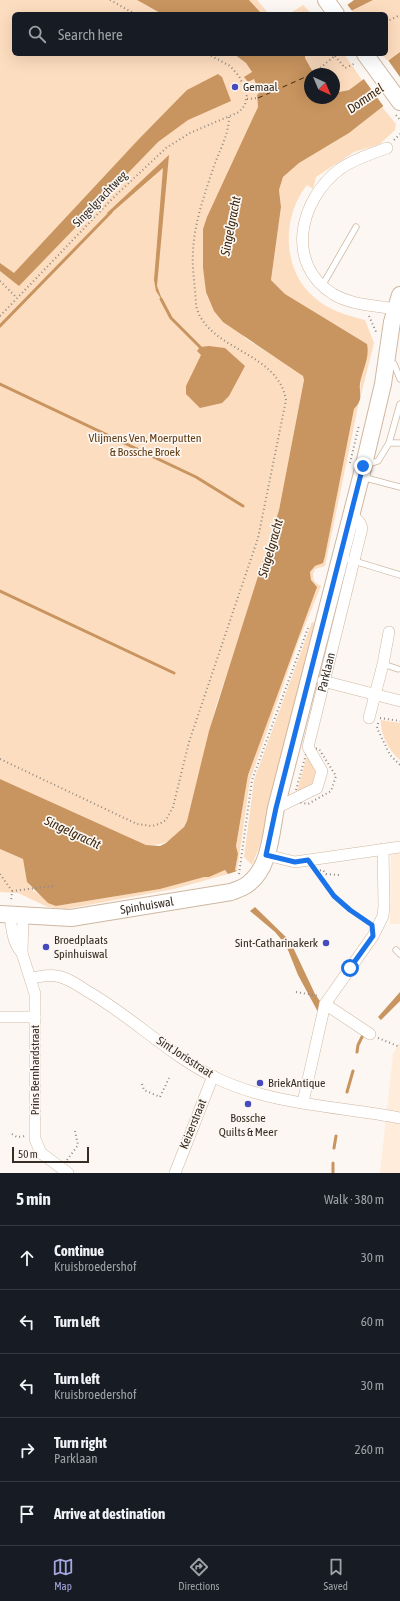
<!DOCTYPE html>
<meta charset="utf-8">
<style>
:root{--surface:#171b24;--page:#242831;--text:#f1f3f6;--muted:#9ea1a6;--line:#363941;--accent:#a4a7dd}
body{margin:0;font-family:"Asap Condensed",sans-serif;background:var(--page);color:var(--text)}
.compass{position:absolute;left:304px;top:68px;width:36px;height:36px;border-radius:50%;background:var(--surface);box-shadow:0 4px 16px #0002;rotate:136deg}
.scale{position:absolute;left:12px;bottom:10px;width:77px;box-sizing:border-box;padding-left:4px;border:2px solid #352c23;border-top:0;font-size:11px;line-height:14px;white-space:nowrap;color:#352c23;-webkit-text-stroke:3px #fcf7f2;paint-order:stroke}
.stop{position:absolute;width:12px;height:12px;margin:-9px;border:3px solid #1a73e8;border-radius:50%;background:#fff}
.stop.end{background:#1a73e8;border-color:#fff;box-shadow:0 1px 4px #0008}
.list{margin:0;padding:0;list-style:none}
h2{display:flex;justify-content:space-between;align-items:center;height:52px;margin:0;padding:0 16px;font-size:17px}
h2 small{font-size:13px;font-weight:400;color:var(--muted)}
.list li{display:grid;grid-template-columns:26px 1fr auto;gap:12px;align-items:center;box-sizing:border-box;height:64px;padding:0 16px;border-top:1px solid var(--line)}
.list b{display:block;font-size:15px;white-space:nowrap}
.list p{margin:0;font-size:13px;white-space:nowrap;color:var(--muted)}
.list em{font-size:13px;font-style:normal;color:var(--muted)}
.icon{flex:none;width:22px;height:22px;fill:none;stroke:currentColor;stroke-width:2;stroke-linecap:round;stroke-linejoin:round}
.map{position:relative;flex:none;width:400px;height:1173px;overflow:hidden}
.search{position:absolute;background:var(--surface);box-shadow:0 4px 16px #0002;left:12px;right:12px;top:12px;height:44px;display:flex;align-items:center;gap:10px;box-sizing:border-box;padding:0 14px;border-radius:6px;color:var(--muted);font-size:15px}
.sheet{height:372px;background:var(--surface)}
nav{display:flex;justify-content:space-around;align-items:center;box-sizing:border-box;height:56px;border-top:1px solid var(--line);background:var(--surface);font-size:11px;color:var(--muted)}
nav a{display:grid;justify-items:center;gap:2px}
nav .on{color:var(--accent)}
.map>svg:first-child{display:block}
</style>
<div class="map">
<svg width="400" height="1173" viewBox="0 0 400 1173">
<rect width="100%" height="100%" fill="#fcf7f2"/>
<!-- built -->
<path fill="#ffecdb" d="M391,852H400V924H390Z
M400,1042V1173H380L393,1054Z"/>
<!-- green -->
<path fill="#fdddbf" d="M0,0H137L162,14H14V54H234L246,63L252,72L249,74L254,79L259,93L257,95L258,107L254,118L203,229V268L206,291L245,338L297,371L303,376L304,380L279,510L240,636L216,706L187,821C178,839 165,846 146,845L0,779Z
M249,0H257L269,14H262Z
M373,0H400V52L388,62L382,54H386V14H353L351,11Z
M303,5L312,14H289Z
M305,54H344L362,80L349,90L334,93V74H314L305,58Z
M382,107L396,124L395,130L380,144L354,152L316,177L313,189L307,185C281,217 282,271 315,298C330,311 346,315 365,320L374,343L361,395C358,389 366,354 367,344L285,294L271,280L281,207L279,190L283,177L299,163L349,133Z
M359,402L325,566L315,569C311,576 313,583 321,586L299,640L250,780L237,871L235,870L238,854L236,846L248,774L316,587L311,580L310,572L315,566L322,563L325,556L354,409Z
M312,622L316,624L259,848L252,865L244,857L254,780Z
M381,720L400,723V760C389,751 380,734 381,720Z
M307,756L316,769L312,785L296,795Z
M0,849L23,859L27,882L34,891L56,906L160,889L226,870L228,874L174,889L66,909L48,907L18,893L0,892Z"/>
<!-- water -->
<path fill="#c8945f" d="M137,0H249L262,14H162Z
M354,0H373L351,11L335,14Z
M400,52V93L349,133L299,163L283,177L279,190L281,207L271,280L285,294L367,344C370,358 362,370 360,384C359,390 362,397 359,402C358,404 356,407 354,409L325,556L323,563L315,566L310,572L311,580L317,587L248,775L236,846L238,854L235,870L237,871L228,874L225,870L209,877H204L160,889L56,906L48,903L27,882L23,859L0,849V779L146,845L160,846L166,843L184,827L187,821L209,731L279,510L304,380L303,376L223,322L214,311L206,292L203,268V229L207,217L258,107L257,95L259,93L254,79L248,82L244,77L252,72L246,63L234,54H305V58L314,74H310V98H334V93L349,90Z
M218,74L222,77L231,101L188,120L158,142L19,286L0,271V263L14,273L138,140L180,97L187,90Z
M169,155L157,286L163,302L156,291L154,280L163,168L109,215L107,213Z
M209,346L225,348L245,366L229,396L222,403L200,408L186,394V386L201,355L197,351L200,347Z
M255,907L290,941L315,994L322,1004L318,1012L298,975L286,945L275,932L250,911Z
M400,992V1001L381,1020L378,1017Z"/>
<!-- pier -->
<path fill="#fcf7f2" d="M346,3L353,12L333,14V12Z
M388,60L400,77V95L384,107L363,78Z"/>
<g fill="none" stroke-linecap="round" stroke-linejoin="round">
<!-- stream -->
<path stroke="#c8945f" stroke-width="3" d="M161,299L171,318L200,347
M0,326L111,212
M0,384L196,477L243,506
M0,591L174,673
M357,1052L358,1045L364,1033
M347,1092L353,1071
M334,1148L336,1136
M333,1173V1163"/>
<!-- ferry -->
<path stroke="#3e2810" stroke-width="1" stroke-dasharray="5 4" stroke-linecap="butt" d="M313,74L314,73
M258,98L310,75"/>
<defs>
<path id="service" d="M322,286L356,227
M394,364L400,379
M389,443H400
M366,465L378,461L389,443L400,404
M362,477L400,487
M341,557L400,575
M383,664L398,669
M396,950L400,954"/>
<g id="minor">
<path d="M387,148C371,154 354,159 340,169C300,199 284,263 333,294C353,306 377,305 400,310"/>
<path d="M323,681L400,701"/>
<path d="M369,718L383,664L389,632"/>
<path id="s1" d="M276,808L317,788L322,771L308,747L362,528L360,523L351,513"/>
<path d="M266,855L295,862L400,847"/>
<path d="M10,915C12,928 12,942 22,953"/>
<path d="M23,915L22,953L35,994V1139L41,1153L68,1173"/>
<path d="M30,978C39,977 49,974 57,976C68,978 78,985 87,991C131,1016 167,1053 212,1076C269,1105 337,1106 400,1118"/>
<path d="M325,1004L370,1034"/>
<path d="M0,1017H35"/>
<path d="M303,1102L325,1004L373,936L383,916L384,906L383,849"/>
<path d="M175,1173L213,1076"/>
</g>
<g id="secondary">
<path d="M326,0L336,14"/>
<path d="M365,54L400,102"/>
<path id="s2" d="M0,914L71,918L231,892C236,890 243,888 248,884C270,868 271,833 276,808L361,477L383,384L392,322L400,295"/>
</g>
</defs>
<!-- service casing -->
<use href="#service" stroke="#cfb7a1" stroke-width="7"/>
<!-- minor casing -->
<use href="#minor" stroke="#cfb7a1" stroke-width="12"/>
<!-- secondary casing -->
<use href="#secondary" stroke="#cfb7a1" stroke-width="18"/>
<!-- path -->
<path stroke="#908981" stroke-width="2" stroke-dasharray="1 3" stroke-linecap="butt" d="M110,0L135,14
M386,22L400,15
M335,56L345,68L356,63
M314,73L337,54
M247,99L258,98
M396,115L400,120
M394,140L400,134
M0,281L17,298
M0,316L114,197L166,148L190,133L239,112L245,105L247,94L239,76L230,66L208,54
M369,316L377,334
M350,463L359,425
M380,718L400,721
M378,723L377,728L390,755L400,765
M308,747L319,749L336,776L331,791L308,804L293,801Z
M0,759L137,824L152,826L159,824L166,820L173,807L189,742L258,538L286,400C278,353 214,351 198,312C195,305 196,298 195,291C194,278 192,265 193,252C194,223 205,193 214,166C220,149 229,134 229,117
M314,869C333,895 343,906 369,923
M316,871L323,870L326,874L339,875
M0,874L12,891L11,902
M239,874L252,780L308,628
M12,891L53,886
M296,992L319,996
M378,1038L400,1047
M142,1084L144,1090L160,1097L169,1078
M12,1134L17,1137L26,1136
M67,1160L78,1145L75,1131"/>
<!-- service -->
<use href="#service" stroke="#fff" stroke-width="5.5"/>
<!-- minor -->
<use href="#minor" stroke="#fff" stroke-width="11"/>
<!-- secondary -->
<use href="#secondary" stroke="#fff" stroke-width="16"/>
</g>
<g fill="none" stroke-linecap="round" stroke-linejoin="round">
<!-- route -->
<path stroke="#1a73e8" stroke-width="5" d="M350,968L373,936L372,925L350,910L334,896L308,860L295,862L266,855L276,808L363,466"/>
</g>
<!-- markers -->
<g fill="#464abf" stroke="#fcf7f2" stroke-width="1.5">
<circle cx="235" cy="87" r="4"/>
<circle cx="326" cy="943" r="4"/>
<circle cx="46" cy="947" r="4"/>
<circle cx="260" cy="1083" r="4"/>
<circle cx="248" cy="1104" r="4"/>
</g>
<g text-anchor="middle" stroke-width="3.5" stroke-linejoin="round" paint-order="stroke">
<!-- poi labels -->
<g font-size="12" fill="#352c23" stroke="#fcf7f2" text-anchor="start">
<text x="243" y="91">Gemaal</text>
<text x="54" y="944">Broedplaats<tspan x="54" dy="14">Spinhuiswal</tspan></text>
<text x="318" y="947" text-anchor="end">Sint-Catharinakerk</text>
<text x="268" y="1087">BriekAntique</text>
<text x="248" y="1122" text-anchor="middle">Bossche<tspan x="248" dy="14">Quilts &amp; Meer</tspan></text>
</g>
<!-- street labels -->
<g font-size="12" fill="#352c23" stroke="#fcf7f2">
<text transform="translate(100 199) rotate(-46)" y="4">Singelgrachtweg</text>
<text dy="4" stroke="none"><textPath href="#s1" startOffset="168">Parklaan</textPath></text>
<text dy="4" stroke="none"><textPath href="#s2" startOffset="148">Spinhuiswal</textPath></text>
<text transform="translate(185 1057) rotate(33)" y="4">Sint Jorisstraat</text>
<text transform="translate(35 1070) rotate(-90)" y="4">Prins Bernhardstraat</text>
<text transform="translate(193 1124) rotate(-68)" y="4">Keizerstraat</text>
</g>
<!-- park labels -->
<g font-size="12" fill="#603c13" stroke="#fcf7f2">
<text x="145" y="442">Vlijmens Ven, Moerputten<tspan x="145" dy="14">&amp; Bossche Broek</tspan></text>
</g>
<!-- water labels -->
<g font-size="13" font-style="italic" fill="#3e2810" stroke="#fcf7f2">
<text transform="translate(365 98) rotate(-35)" y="5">Dommel</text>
<text transform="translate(230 226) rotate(-79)" y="5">Singelgracht</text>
<text transform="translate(270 548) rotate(-74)" y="5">Singelgracht</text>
<text transform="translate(73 832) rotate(25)" y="5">Singelgracht</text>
</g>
</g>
</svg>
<svg class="compass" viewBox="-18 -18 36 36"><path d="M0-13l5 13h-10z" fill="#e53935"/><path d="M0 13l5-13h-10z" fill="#9ea1a6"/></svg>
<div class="scale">50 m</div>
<div class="stop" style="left:350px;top:968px"></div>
<div class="stop end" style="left:363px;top:466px"></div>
<div class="search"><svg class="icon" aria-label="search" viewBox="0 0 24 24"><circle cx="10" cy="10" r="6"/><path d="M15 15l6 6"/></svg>Search here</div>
</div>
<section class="sheet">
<h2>5 min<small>Walk · 380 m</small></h2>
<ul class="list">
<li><svg class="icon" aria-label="ahead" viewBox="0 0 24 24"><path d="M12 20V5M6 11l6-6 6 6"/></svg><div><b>Continue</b><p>Kruisbroedershof</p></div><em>30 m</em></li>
<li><svg class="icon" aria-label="left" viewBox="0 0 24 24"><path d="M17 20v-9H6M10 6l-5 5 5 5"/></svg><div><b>Turn left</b></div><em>60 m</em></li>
<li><svg class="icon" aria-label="left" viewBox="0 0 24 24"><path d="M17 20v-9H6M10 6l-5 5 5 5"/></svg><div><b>Turn left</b><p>Kruisbroedershof</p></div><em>30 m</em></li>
<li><svg class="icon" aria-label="right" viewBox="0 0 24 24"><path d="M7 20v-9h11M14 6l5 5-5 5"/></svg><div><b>Turn right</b><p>Parklaan</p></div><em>260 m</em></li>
<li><svg class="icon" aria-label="arrive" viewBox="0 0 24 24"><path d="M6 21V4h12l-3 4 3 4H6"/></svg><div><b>Arrive at destination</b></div></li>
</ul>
</section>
<nav>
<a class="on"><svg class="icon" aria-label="map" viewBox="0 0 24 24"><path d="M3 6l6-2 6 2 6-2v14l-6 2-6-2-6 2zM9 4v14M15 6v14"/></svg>Map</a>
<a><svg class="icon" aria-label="directions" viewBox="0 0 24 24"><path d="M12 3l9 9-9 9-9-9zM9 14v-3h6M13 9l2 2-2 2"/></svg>Directions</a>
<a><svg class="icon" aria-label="saved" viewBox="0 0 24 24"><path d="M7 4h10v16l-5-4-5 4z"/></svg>Saved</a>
</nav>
